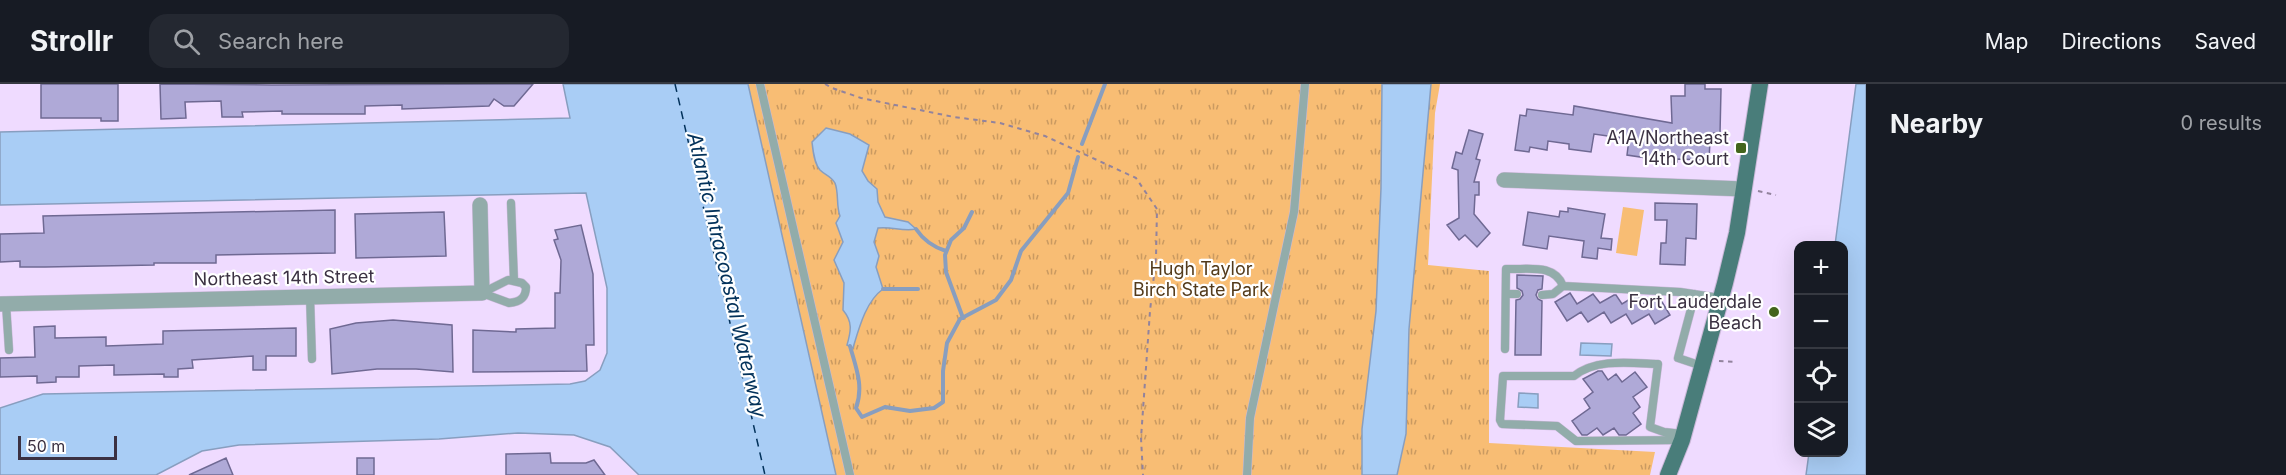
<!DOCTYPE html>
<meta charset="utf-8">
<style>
:root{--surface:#171b24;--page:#242831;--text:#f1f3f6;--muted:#9ea1a6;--line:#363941}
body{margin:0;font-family:Inter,sans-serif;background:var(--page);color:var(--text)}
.controls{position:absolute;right:18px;bottom:18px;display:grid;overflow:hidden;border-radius:12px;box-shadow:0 6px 24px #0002}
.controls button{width:54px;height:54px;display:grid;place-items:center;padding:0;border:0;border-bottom:2px solid var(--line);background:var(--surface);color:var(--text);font:30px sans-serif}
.scale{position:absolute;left:18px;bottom:15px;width:99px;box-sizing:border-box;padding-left:6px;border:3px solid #3b3142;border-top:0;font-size:16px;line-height:21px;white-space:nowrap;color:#3b3142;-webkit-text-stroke:4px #fff;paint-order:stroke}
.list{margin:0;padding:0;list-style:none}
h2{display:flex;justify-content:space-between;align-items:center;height:78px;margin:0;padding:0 24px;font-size:26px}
h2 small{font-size:20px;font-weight:400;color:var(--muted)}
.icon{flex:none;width:33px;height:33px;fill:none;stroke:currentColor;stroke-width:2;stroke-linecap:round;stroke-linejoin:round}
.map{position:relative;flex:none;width:1866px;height:391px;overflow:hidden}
header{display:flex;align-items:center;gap:36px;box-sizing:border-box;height:84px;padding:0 30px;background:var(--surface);border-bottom:2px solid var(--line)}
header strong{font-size:28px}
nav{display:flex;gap:33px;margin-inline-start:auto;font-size:21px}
.search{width:420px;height:54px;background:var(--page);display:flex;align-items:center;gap:15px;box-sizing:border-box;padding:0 21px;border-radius:18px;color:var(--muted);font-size:22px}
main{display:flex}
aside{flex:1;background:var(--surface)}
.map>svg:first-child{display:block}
</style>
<header>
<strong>Strollr</strong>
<div class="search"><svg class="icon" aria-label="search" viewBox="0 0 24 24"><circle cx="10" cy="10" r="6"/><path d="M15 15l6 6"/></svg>Search here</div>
<nav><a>Map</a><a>Directions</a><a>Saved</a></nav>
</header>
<main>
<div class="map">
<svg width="1866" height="391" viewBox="0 0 1866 391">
<defs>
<pattern id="grass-tufts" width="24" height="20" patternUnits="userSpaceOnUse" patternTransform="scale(1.5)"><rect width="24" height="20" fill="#f8bd74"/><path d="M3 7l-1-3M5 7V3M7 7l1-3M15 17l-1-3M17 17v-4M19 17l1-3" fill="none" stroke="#ca9a61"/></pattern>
</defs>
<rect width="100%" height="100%" fill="#efdbff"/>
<!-- grass -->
<path fill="url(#grass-tufts)" d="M747,0H1440L1435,29L1428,181L1489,187V359L1655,368L1650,391H835Z"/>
<!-- pitch -->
<path fill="#f8bd74" d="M1623,123L1644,126L1637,172L1616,169Z"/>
<!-- water -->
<path fill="#a9cdf5" stroke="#889ebf" stroke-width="1.5" d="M563,0H748L836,391H639L610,363L574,351L518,349L439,355L239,361L202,367L156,391H0V324L43,310L570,300L585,297L600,286L607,269V204L586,109L0,121V48L570,34Z
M1382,0H1431L1409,245L1406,350L1397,391H1362V345L1376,227L1381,104Z
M1856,0H1866V391H1806L1809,369L1844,368V162L1835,161Z
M826,44L850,50L869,61L862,87L868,97L877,105L878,118L885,133L908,138L916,145C903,148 891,142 878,144L874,158L879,172L876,183L883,205C866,217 859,244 853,264L847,261C851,247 853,238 843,226L844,199L834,176L843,158L836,139L840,132C836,122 839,109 835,99C831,92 825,91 820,86C814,79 813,67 812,58Z
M1581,259L1612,260L1611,272L1580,271Z
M1519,309L1538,310V324L1518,323Z"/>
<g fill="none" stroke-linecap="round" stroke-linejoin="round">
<!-- stream -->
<path stroke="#889ebf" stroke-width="4" d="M1082,60L1105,0
M916,145C924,157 933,163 946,167
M883,205H918
M963,234L946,188L945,171L951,156L964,144L972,128
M850,262C856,284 864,302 856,324L862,333L885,323L910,327L934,324L943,318V287L947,259L960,235L996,216L1011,196L1021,167L1068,109L1078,73"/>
<!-- ferry -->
<path stroke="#02315a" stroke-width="1.5" stroke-dasharray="8 6" stroke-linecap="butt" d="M675,0L765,391"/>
</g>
<!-- building -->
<path fill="#afa9d7" stroke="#6f6993" stroke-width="1.5" d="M41,0H118V37H101V34H41Z
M160,0L272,1L533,0L514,22H504L494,15L489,22L402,25V21L365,22V30H282V27L242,28L243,33H222L221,17L185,18L186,34L161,35Z
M1685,0H1705V5H1721L1720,50L1714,49V57H1710L1709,76L1677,75V78H1660V76L1627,71L1629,55L1594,50L1591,68L1569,65V60L1548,57L1547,66L1530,63L1529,68L1515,66L1520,31L1526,32L1527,25L1573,31L1574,22L1672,39L1671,12H1685Z
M1469,46L1483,50L1476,75L1480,76L1474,98H1479V111H1475L1474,130L1490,149L1477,163L1465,151L1459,156L1447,141L1459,134L1458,86L1452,84L1456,68L1462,70Z
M1655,119L1697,120L1696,155L1686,154L1685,181L1660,180L1661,159H1666L1667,136H1655Z
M1568,124L1605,130L1601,154L1612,155L1611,166L1598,164L1597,175L1582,173L1584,157L1549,152L1547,165L1523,161L1528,128L1559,133L1560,127L1568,128Z
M335,126V169L216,171V179H154V181L45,183H20V177L0,178V150L44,149L43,132Z
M444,128L446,172L356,174L355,130Z
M581,141L593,190L594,261H586L587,287L473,288V246L516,248V245L555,244V209H560L561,176L554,156L558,155L555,146Z
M1517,191L1543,192L1542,205L1538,206L1536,211L1538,215L1542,217L1541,271H1515L1516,216L1520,215L1523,211L1522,207L1517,204Z
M1570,209L1577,220L1593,210L1600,219L1614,211H1616L1622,220L1635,212H1638L1644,221L1659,213L1670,231L1655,240L1649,230L1632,240L1626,230L1611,239L1604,228L1588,238L1581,228L1567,237L1555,218Z
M393,236L452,241L453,288L416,285H377L332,290L330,245L356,239Z
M55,242V254L106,253V262L163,260V247L296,244V272H266V286H253V272L192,276L193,284L178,285V293H164V290L114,291V281L79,282V293H56V298L37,299V292L0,293V274L35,273L34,243Z
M1598,287H1602L1608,296L1616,290L1622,298L1635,288L1647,303L1633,313L1640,323L1633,329L1641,340L1626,351H1619L1614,344L1603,351L1597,344L1587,351H1582L1572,337L1590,324L1584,315L1593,308L1583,295Z
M550,369L551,379H586L594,376L605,391H506V370Z
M226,374L233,391H189Z
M357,374H374V391H357Z"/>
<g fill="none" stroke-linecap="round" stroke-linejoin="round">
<defs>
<path id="service" d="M760,0L850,391
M511,119L514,197
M508,196L522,199L526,203C526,214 520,218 509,219L482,209Z
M1506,210H1517
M1695,210L1678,274L1702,282
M1542,211L1553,210L1563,202L1680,208L1720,214
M310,212L312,275
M6,220L9,266
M1505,265L1506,185C1528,186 1554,179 1563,202
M1682,356L1576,357L1557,342L1502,340L1500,336L1503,292H1574C1596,274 1631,279 1658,280L1650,343L1664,348L1683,350
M1247,391L1250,334L1294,128L1305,0"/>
<path id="minor" d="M1504,96L1744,105
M0,220L482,209L480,121"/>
<path id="primary" d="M1668,391L1682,356L1725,199L1737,149L1760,0"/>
</defs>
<!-- service casing -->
<use href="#service" stroke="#cbb9d9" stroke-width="9"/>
<!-- minor casing -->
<use href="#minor" stroke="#cbb9d9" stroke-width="16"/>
<!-- primary casing -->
<use href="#primary" stroke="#cbb9d9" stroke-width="18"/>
<!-- path -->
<path stroke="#92839d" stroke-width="2" stroke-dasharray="4.5 4.5" stroke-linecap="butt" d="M825,0L832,4L861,14L954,33L1000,39L1045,52L1136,94L1157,125L1156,173L1150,227L1141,354L1143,391
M1758,107L1776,111
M1719,277L1737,278"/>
<!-- service -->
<use href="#service" stroke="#92acaa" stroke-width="8"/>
<!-- minor -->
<use href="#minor" stroke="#92acaa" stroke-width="15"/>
<!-- primary -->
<use href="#primary" stroke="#497d7a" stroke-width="16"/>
</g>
<!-- markers -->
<g fill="#43651c" stroke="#fff" stroke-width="2">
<rect x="1735" y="58" width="12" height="12" rx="3"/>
<circle cx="1774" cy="228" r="6"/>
</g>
<g text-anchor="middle" stroke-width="4.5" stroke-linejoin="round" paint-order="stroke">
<!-- poi labels -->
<g font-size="18" fill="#3b3142" stroke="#fff" text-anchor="end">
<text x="1729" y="60">A1A/Northeast<tspan x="1729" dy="21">14th Court</tspan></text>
<text x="1762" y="224">Fort Lauderdale<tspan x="1762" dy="21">Beach</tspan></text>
</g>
<!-- park labels -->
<g font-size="18" fill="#543b1b" stroke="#fff">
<text x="1201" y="191">Hugh Taylor<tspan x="1201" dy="21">Birch State Park</tspan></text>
</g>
<!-- street labels -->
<g font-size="18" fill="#3b3142" stroke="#fff">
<text transform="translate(284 194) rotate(-1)" y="6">Northeast 14th Street</text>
</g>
<!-- water labels -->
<g font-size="20" font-style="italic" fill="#02315a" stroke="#fff">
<text transform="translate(727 191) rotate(77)" y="7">Atlantic Intracoastal Waterway</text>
</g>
</g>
</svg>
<div class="controls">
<button>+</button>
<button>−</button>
<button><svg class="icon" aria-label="locate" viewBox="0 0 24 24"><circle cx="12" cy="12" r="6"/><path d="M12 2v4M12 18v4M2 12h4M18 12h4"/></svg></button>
<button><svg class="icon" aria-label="layers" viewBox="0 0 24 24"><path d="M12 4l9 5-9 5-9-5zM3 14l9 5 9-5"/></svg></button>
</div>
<div class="scale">50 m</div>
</div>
<aside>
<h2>Nearby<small>0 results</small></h2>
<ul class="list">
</ul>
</aside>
</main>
